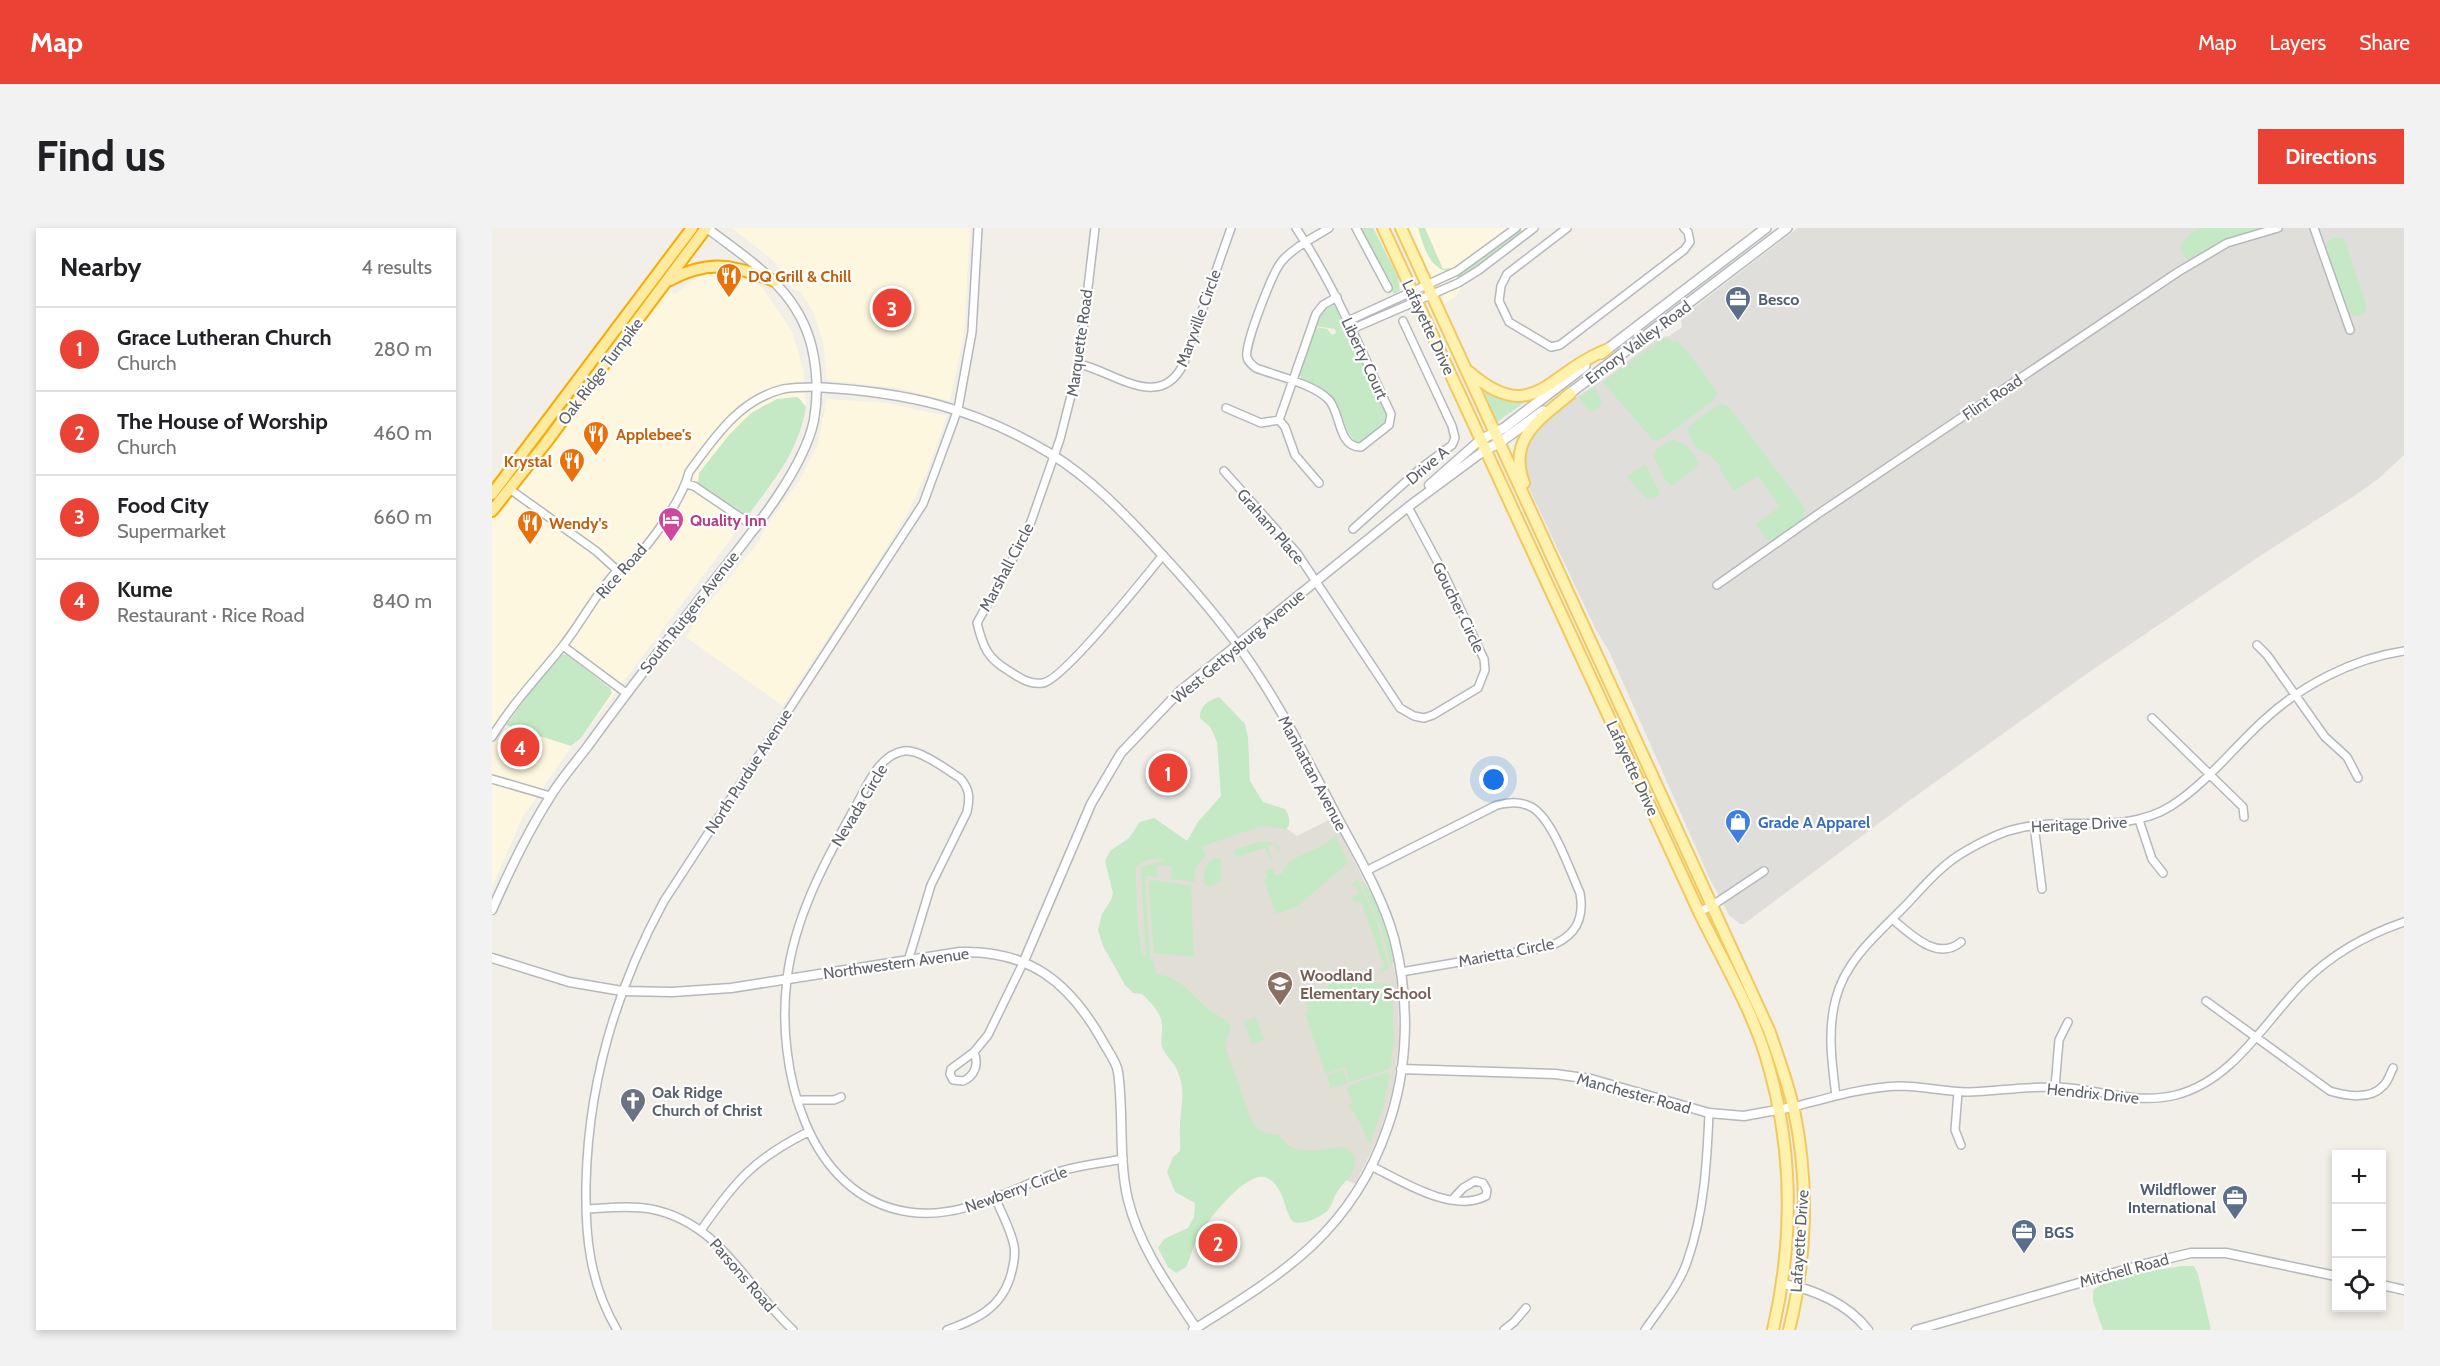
<!DOCTYPE html>
<meta charset="utf-8">
<style>
:root{--surface:#fff;--page:#f2f2f2;--text:#202124;--muted:#757577;--line:#e0e0e0;--accent:#ea4335}
body{margin:0;font-family:Cabin,sans-serif;background:var(--page);color:var(--text)}
.controls{position:absolute;right:18px;bottom:18px;display:grid;overflow:hidden;border-radius:0px;box-shadow:0 3px 9px #0003}
.controls button{width:54px;height:54px;display:grid;place-items:center;padding:0;border:0;border-bottom:2px solid var(--line);background:var(--surface);color:var(--text);font:30px sans-serif}
.you{position:absolute;left:1002px;top:552px;width:21px;height:21px;margin:-15px;border:4px solid #fff;border-radius:50%;background:#1a73e8;box-shadow:0 0 0 9px #1a73e833}
.badge{display:grid;place-items:center;width:39px;height:39px;border-radius:50%;background:var(--accent);color:#fff;font-size:20px;font-weight:700}
.pin{position:absolute;translate:-50% -50%;border:3px solid #fff;box-shadow:0 2px 6px #0006}
.list{margin:0;padding:0;list-style:none}
h2{display:flex;justify-content:space-between;align-items:center;height:78px;margin:0;padding:0 24px;font-size:26px}
h2 small{font-size:20px;font-weight:400;color:var(--muted)}
.list li{display:grid;grid-template-columns:39px 1fr auto;gap:18px;align-items:center;box-sizing:border-box;height:84px;padding:0 24px;border-top:2px solid var(--line)}
.list b{display:block;font-size:22px;white-space:nowrap}
.list p{margin:0;font-size:20px;white-space:nowrap;color:var(--muted)}
.list em{font-size:20px;font-style:normal;color:var(--muted)}
.icon{flex:none;width:33px;height:33px;fill:none;stroke:currentColor;stroke-width:2;stroke-linecap:round;stroke-linejoin:round}
.map{position:relative;flex:none;width:1912px;height:1102px;overflow:hidden;border-radius:0px}
header{display:flex;align-items:center;gap:36px;box-sizing:border-box;height:84px;padding:0 30px;background:var(--accent);color:#fff}
header strong{font-size:28px}
nav{display:flex;gap:33px;margin-inline-start:auto;font-size:21px}
.intro{display:flex;align-items:center;justify-content:space-between;box-sizing:border-box;height:144px;padding:0 36px}
h1{margin:0;font-size:42px}
.button{padding:15px 27px;border-radius:0px;background:var(--accent);color:#fff;font-size:21px;font-weight:700}
main{display:flex;gap:36px;padding:0 36px}
aside{flex:1;background:var(--surface);border-radius:0px;box-shadow:0 3px 9px #0003}
.map>svg:first-child{display:block}
</style>
<header>
<strong>Map</strong>
<nav><a>Map</a><a>Layers</a><a>Share</a></nav>
</header>
<div class="intro"><h1>Find us</h1><a class="button">Directions</a></div>
<main>
<aside>
<h2>Nearby<small>4 results</small></h2>
<ul class="list">
<li><span class="badge">1</span><div><b>Grace Lutheran Church</b><p>Church</p></div><em>280 m</em></li>
<li><span class="badge">2</span><div><b>The House of Worship</b><p>Church</p></div><em>460 m</em></li>
<li><span class="badge">3</span><div><b>Food City</b><p>Supermarket</p></div><em>660 m</em></li>
<li><span class="badge">4</span><div><b>Kume</b><p>Restaurant · Rice Road</p></div><em>840 m</em></li>
</ul>
</aside>
<div class="map">
<svg width="1912" height="1102" viewBox="0 0 1912 1102">
<rect width="100%" height="100%" fill="#f1efe8"/>
<!-- commercial -->
<path fill="#fef7e0" d="M240,0H478L472,105L458,173L405,160L335,152L331,113L320,82L308,63L301,61L282,33Z
M915,0H1047L972,54L963,69L952,76L950,70L953,65L945,50L938,49L933,43Z
M219,44H236L269,58L300,103L311,141L314,176L306,210L286,248L257,286L248,287L242,294L243,305L89,510L79,519L30,590L0,659V291L38,246L172,66L179,61L182,67L201,52Z
M335,171L394,175L455,188L435,244L416,284L384,337L291,478L194,409L209,384L266,315L273,300L308,252L326,216Z"/>
<!-- industrial -->
<path fill="#e0deda" d="M1306,0H1912V227L1886,251L1862,268L1771,326L1593,447L1414,575L1252,696H1248L1237,687L1216,647L1118,425L1103,400L1036,258L1030,236L1037,209L1059,186L1119,146L1166,110L1177,108L1190,99L1189,92L1195,85Z"/>
<!-- education -->
<path fill="#e1ded6" d="M662,590L695,613L784,593L805,608L841,590L886,681L897,716L906,760L907,813L901,861L887,908L863,956L760,909L650,726L646,694L644,639Z"/>
<!-- green -->
<path fill="#c5e8c5" d="M867,0H881L906,49L908,63L902,66Z
M926,0H933L951,41L958,40V44C937,41 932,19 926,0Z
M1708,0H1772L1720,18L1697,31L1694,30L1689,22C1690,10 1698,4 1708,0Z
M1028,1L1030,2V5L967,51L964,47Z
M1841,10H1851L1853,13L1874,76L1873,85L1867,88L1856,86L1853,82L1834,21L1835,14Z
M842,77L845,80L895,188L892,196L869,214H864C851,202 852,184 842,171C833,160 813,158 807,146L823,99L835,101L840,107L844,105L843,101L823,98L830,83Z
M1175,110L1182,114L1184,112L1195,123L1224,162L1225,167L1220,173L1171,210L1162,213L1111,154L1168,112Z
M1103,159L1110,175L1107,180L1099,184L1086,170Z
M992,164L1010,171L1033,174L1005,194Z
M306,169L314,179C306,224 284,250 257,286H248L206,255L207,245L237,207L259,185L285,171Z
M1229,176L1237,179L1313,280L1311,292L1281,313L1275,311L1263,296L1288,279L1266,248L1242,263L1227,240L1229,239C1219,224 1197,222 1196,200L1219,181Z
M1180,212C1193,213 1201,224 1207,235L1205,239L1180,258L1172,250L1161,227L1164,221Z
M1153,236L1168,265L1167,268L1155,271L1135,249Z
M69,426L75,427L118,460L120,465L89,510L79,518L14,497L63,430Z
M727,469L753,496L756,510L758,553L771,574L793,581C797,587 800,596 794,601L769,598L708,619L715,626L704,639L702,654L679,651L680,639L665,637V649L655,648L653,650L658,729H654L649,639L673,632C662,628 652,632 644,639L646,694L650,726L661,733L664,746C689,749 698,766 716,781C725,787 732,790 739,798L733,818L759,891L764,900L771,904L787,907C801,931 829,920 852,919L863,928C864,946 856,949 847,961C842,967 841,976 836,982C828,990 811,997 801,994C790,978 794,963 777,951C757,936 711,998 704,1013C700,1022 698,1031 694,1039L684,1045L676,1039L666,1020L672,1011L696,1000L702,989L703,975L683,964L675,944L681,929L688,923C689,915 687,908 688,900C688,878 695,864 685,842C681,833 673,827 670,819C668,811 671,804 670,796C669,784 658,774 650,766L641,765L633,757L611,718L606,702L610,686L619,672L621,665L613,633L618,623L637,610L648,594L662,590L695,613L706,594L729,568L725,514L719,500L708,490C707,478 717,472 727,469Z
M844,608L856,635L804,679L784,686L772,651L775,649L773,643L781,641L783,647L791,645V642L799,632L824,621Z
M770,613L783,615L788,619L787,623L782,616L776,618L782,638L773,620L744,629L742,622Z
M722,630L729,631V652L720,658H715L711,654L713,639Z
M660,652L699,658L702,729L662,725L657,662V655Z
M866,652L885,693L897,740L892,743H886L892,738L869,674L862,675L860,669L867,666L864,658H857Z
M868,652C885,661 898,716 902,734L899,739L889,699Z
M839,752L900,756L902,811L898,841L858,854L853,839L833,846L813,785L817,784L812,769L835,760Z
M764,789L772,812L760,816L752,793Z
M851,841L856,855L838,860L835,847Z
M895,844L898,847L891,880L878,916L862,883H859L857,877L860,875L855,860L858,857Z
M1689,1038H1702L1706,1046L1719,1102H1611L1601,1073V1063C1616,1047 1666,1043 1689,1038Z"/>
<g fill="none" stroke-linecap="round" stroke-linejoin="round">
<defs>
<path id="minor" d="M603,0L587,136L568,211L535,305L485,395C491,419 495,430 517,443C528,450 537,457 551,455C571,452 654,348 671,327
M804,0C843,58 869,123 899,186L897,197L869,219C846,220 849,185 837,172C822,156 785,148 764,140C760,137 756,134 755,129C752,117 781,43 790,33C802,19 821,10 837,0
M864,0L896,60
M1075,0L1015,46L1009,58L1007,73L1017,94L1059,119L1068,117L1192,22L1198,14L1196,4L1192,0
M1822,0L1858,102
M856,93L965,43L1024,0
M860,101L966,55L987,42L1042,0
M587,136C621,143 667,184 691,137L739,0
M734,180L769,195L787,192L824,86L831,77L845,69
M787,192L793,199L803,227L827,255
M732,243L805,325L908,480L922,488L932,490L941,487L986,460L993,442L992,431L982,410L952,346L916,279
M194,256L202,258L264,300
M19,262L104,323L125,342
M861,301L929,240L960,217L963,210L960,198L911,93
M1225,357L1326,286L1686,44L1735,15L1786,0
M1765,417L1775,427L1833,509L1855,529L1866,550
M71,418L134,465
M1660,490L1751,579L1752,589
M0,509C20,476 46,449 70,419C89,395 103,367 123,345C127,340 134,339 138,335C159,316 191,270 197,244C223,209 247,172 291,161C302,159 314,159 324,159
M0,551L58,568
M1647,592L1660,631L1671,645
M1542,597L1550,661
M874,643L1005,577C1016,575 1026,573 1037,578C1059,586 1078,643 1088,665C1093,693 1082,710 1055,719L909,744
M1207,684L1221,677L1272,643
M1400,691C1419,706 1445,734 1469,714
M416,733L439,657L475,584C478,570 478,561 468,550C455,542 428,521 412,523C385,527 373,563 361,583C332,635 302,691 295,751C284,838 314,969 417,984C471,992 520,960 569,943C589,937 610,935 631,931
M1714,773L1838,863C1854,868 1879,872 1891,858C1896,854 1898,846 1901,840
M482,824C487,836 483,848 471,853L461,852L458,846L459,841L482,824L496,807L532,733
M1563,859L1567,812L1576,794
M1466,864L1463,902L1469,917
M1344,868C1340,836 1335,802 1344,770C1354,731 1387,705 1414,677C1430,660 1447,640 1467,627C1485,616 1507,604 1528,600C1578,588 1633,607 1679,578C1715,555 1741,520 1772,492C1810,457 1860,431 1912,423
M305,872H342L349,869
M1301,879C1336,870 1372,859 1408,858C1431,858 1453,864 1476,864C1506,863 1537,858 1567,859C1607,861 1644,877 1684,867C1742,852 1772,794 1812,754C1840,726 1874,707 1912,694
M879,938C910,953 960,986 994,968L995,962L991,955L983,953L971,960L960,972
M94,981C115,980 138,977 159,981C229,995 253,1058 301,1102
M209,1002C245,952 260,932 316,904
M125,1102C98,1056 93,1009 94,957C96,856 124,761 172,673L431,276L466,181L480,104L486,0
M455,1102C483,1092 508,1081 518,1050C521,1040 524,1029 522,1018C519,1001 509,985 503,969
M1012,1102L1022,1094L1034,1080
M1153,1102C1168,1080 1188,1057 1196,1031C1212,985 1215,934 1217,885"/>
<path id="tertiary" d="M324,159C413,164 482,179 559,226C598,250 632,285 663,319C692,350 720,382 745,416C782,466 810,522 839,577C861,620 889,663 902,710C918,772 917,840 895,901C859,1005 789,1047 701,1102
M937,257L988,212
M0,682C17,643 35,605 58,569C69,551 83,535 96,518C137,461 181,405 225,349C257,308 312,242 322,192C326,169 325,142 320,120C306,61 259,34 215,0
M0,730L77,754L130,763L180,764L239,760L468,724C537,722 577,754 610,812C615,822 625,834 626,844C632,886 626,930 636,972C648,1020 677,1059 704,1100
M532,733L599,576L629,525L688,463L916,279L993,222
M909,841L1063,846L1099,851L1217,885L1252,888L1301,879
M1291,1056C1323,1061 1357,1077 1376,1102
M1890,1057L1912,1062
M1424,1102L1653,1036L1699,1025H1734L1844,1048"/>
<path id="secondary" d="M1109,126L1274,0
M1073,169L1295,0
M988,212L1012,200L1093,138
M993,222L1007,215L1051,183"/>
<path id="primary" d="M891,0L1207,684C1232,735 1264,788 1278,843C1302,930 1301,1015 1281,1102
M909,0L1277,802C1286,828 1296,855 1302,882C1317,953 1315,1031 1297,1102
M976,143C1041,200 1055,145 1114,122
M1032,255C1015,211 1048,191 1078,166"/>
<path id="trunk" d="M178,52C219,30 242,38 283,53
M0,266L200,0
M0,283L53,216L214,0"/>
</defs>
<!-- minor casing -->
<use href="#minor" stroke="#b5b8bc" stroke-width="10"/>
<!-- tertiary casing -->
<use href="#tertiary" stroke="#b5b8bc" stroke-width="11"/>
<!-- secondary casing -->
<use href="#secondary" stroke="#b6babf" stroke-width="12"/>
<!-- primary casing -->
<use href="#primary" stroke="#f2c960" stroke-width="14"/>
<!-- trunk casing -->
<use href="#trunk" stroke="#f9ab00" stroke-width="14"/>
<!-- minor -->
<use href="#minor" stroke="#fff" stroke-width="7"/>
<!-- tertiary -->
<use href="#tertiary" stroke="#fff" stroke-width="8"/>
<!-- secondary -->
<use href="#secondary" stroke="#fff" stroke-width="9"/>
<!-- primary -->
<use href="#primary" stroke="#fff2af" stroke-width="10"/>
<!-- trunk -->
<use href="#trunk" stroke="#feeaa1" stroke-width="10"/>
</g>
<!-- icons -->
<defs>
<symbol id="restaurant-pin" viewBox="-11 -11 22 30"><path d="M0 17L-7.5 6A9.5 9.5 0 1 1 7.5 6Z" fill="#e8710a" stroke="#fff"/><path d="M-5-6h1v4h1v-4h1v4h1v-4h1v5L-1.5 .5V6h-2V.5L-5-1ZM5-6V6H3V1.5H1.5Q1.5-4 5-6Z" fill="#fff"/></symbol>
<symbol id="office-pin" viewBox="-11 -11 22 30"><path d="M0 17L-7.5 6A9.5 9.5 0 1 1 7.5 6Z" fill="#5c6f8a" stroke="#fff"/><path d="M-6-3h4V-5.5h4V-3h4V5H-6ZM-1-4.5V-3h2v-1.5ZM-6 0V1H6V0Z" fill="#fff"/></symbol>
<symbol id="hotel-pin" viewBox="-11 -11 22 30"><path d="M0 17L-7.5 6A9.5 9.5 0 1 1 7.5 6Z" fill="#d1479c" stroke="#fff"/><path d="M-6-4.5h1.5V1H6V5H4.5V3h-9V5H-6ZM-4 0a1.8 1.8 0 1 1 3.6 0ZM.5 0V-2.5h3Q6-2.5 6 0Z" fill="#fff"/></symbol>
<symbol id="shop-pin" viewBox="-11 -11 22 30"><path d="M0 17L-7.5 6A9.5 9.5 0 1 1 7.5 6Z" fill="#3f7fe0" stroke="#fff"/><path d="M-5-2.5h2.3a2.7 3.5 0 0 1 5.4 0H5L5.5 6h-11ZM-1.5-2.5h3a1.5 2.3 0 0 0-3 0Z" fill="#fff"/></symbol>
<symbol id="school-pin" viewBox="-11 -11 22 30"><path d="M0 17L-7.5 6A9.5 9.5 0 1 1 7.5 6Z" fill="#8d6e63" stroke="#fff"/><path d="M0-5L7-2L0 1L-7-2ZM-4 1L0 2.5L4 1V4Q0 6-4 4Z" fill="#fff"/></symbol>
<symbol id="church-pin" viewBox="-11 -11 22 30"><path d="M0 17L-7.5 6A9.5 9.5 0 1 1 7.5 6Z" fill="#6b7280" stroke="#fff"/><path d="M-1.2-6h2.4v3.5h3.3v2.4h-3.3V6h-2.4V-.1h-3.3v-2.4h3.3Z" fill="#fff"/></symbol>
</defs>
<g fill-rule="evenodd">
<use href="#restaurant-pin" x="222" y="33" width="30" height="40"/>
<use href="#office-pin" x="1231" y="56" width="30" height="40"/>
<use href="#restaurant-pin" x="89" y="191" width="30" height="40"/>
<use href="#restaurant-pin" x="65" y="218" width="30" height="40"/>
<use href="#hotel-pin" x="164" y="277" width="30" height="40"/>
<use href="#restaurant-pin" x="23" y="280" width="30" height="40"/>
<use href="#shop-pin" x="1231" y="579" width="30" height="40"/>
<use href="#school-pin" x="773" y="741" width="30" height="40"/>
<use href="#church-pin" x="126" y="858" width="30" height="40"/>
<use href="#office-pin" x="1728" y="955" width="30" height="40"/>
<use href="#office-pin" x="1517" y="989" width="30" height="40"/>
</g>
<g text-anchor="middle" stroke-width="4.5" stroke-linejoin="round" paint-order="stroke">
<!-- food labels -->
<g font-size="16" font-weight="bold" fill="#c56008" stroke="#fff" text-anchor="start">
<text x="256" y="54">DQ Grill &amp; Chill</text>
<text x="124" y="212">Applebee's</text>
<text x="60" y="239" text-anchor="end">Krystal</text>
<text x="57" y="301">Wendy's</text>
</g>
<!-- service labels -->
<g font-size="16" font-weight="bold" fill="#4e5e75" stroke="#fff" text-anchor="start">
<text x="1266" y="77">Besco</text>
<text x="1724" y="967" text-anchor="end">Wildflower<tspan x="1724" dy="18">International</tspan></text>
<text x="1552" y="1010">BGS</text>
</g>
<!-- street labels -->
<g font-size="16" fill="#5f6368" stroke="#fff">
<text transform="translate(706 90) rotate(-70)" y="6">Maryville Circle</text>
<text transform="translate(937 99) rotate(65)" y="6">Lafayette Drive</text>
<text transform="translate(1146 114) rotate(-37)" y="6">Emory Valley Road</text>
<text transform="translate(587 115) rotate(-82)" y="6">Marquette Road</text>
<text transform="translate(873 130) rotate(65)" y="6">Liberty Court</text>
<text transform="translate(108 143) rotate(-53)" y="6">Oak Ridge Turnpike</text>
<text transform="translate(1500 169) rotate(-34)" y="6">Flint Road</text>
<text transform="translate(935 237) rotate(-40)" y="6">Drive A</text>
<text transform="translate(779 298) rotate(49)" y="6">Graham Place</text>
<text transform="translate(514 339) rotate(-62)" y="6">Marshall Circle</text>
<text transform="translate(129 343) rotate(-48)" y="6">Rice Road</text>
<text transform="translate(967 379) rotate(64)" y="6">Goucher Circle</text>
<text transform="translate(197 384) rotate(-52)" y="6">South Rutgers Avenue</text>
<text transform="translate(746 418) rotate(-40)" y="6">West Gettysburg Avenue</text>
<text transform="translate(1141 540) rotate(65)" y="6">Lafayette Drive</text>
<text transform="translate(256 543) rotate(-57)" y="6">North Purdue Avenue</text>
<text transform="translate(821 545) rotate(62)" y="6">Manhattan Avenue</text>
<text transform="translate(367 577) rotate(-59)" y="6">Nevada Circle</text>
<text transform="translate(1587 596) rotate(-3)" y="6">Heritage Drive</text>
<text transform="translate(1014 724) rotate(-11)" y="6">Marietta Circle</text>
<text transform="translate(404 735) rotate(-8)" y="6">Northwestern Avenue</text>
<text transform="translate(1142 865) rotate(15)" y="6">Manchester Road</text>
<text transform="translate(1601 865) rotate(6)" y="6">Hendrix Drive</text>
<text transform="translate(524 961) rotate(-20)" y="6">Newberry Circle</text>
<text transform="translate(1307 1013) rotate(-86)" y="6">Lafayette Drive</text>
<text transform="translate(1632 1042) rotate(-15)" y="6">Mitchell Road</text>
<text transform="translate(251 1047) rotate(49)" y="6">Parsons Road</text>
</g>
<!-- hotel labels -->
<g font-size="16" font-weight="bold" fill="#b23c85" stroke="#fff" text-anchor="start">
<text x="198" y="298">Quality Inn</text>
</g>
<!-- shop labels -->
<g font-size="16" font-weight="bold" fill="#366cbe" stroke="#fff" text-anchor="start">
<text x="1266" y="600">Grade A Apparel</text>
</g>
<!-- education labels -->
<g font-size="16" font-weight="bold" fill="#785e54" stroke="#fff" text-anchor="start">
<text x="808" y="753">Woodland<tspan x="808" dy="18">Elementary School</tspan></text>
</g>
<!-- worship labels -->
<g font-size="16" font-weight="bold" fill="#5b616d" stroke="#fff" text-anchor="start">
<text x="160" y="870">Oak Ridge<tspan x="160" dy="18">Church of Christ</tspan></text>
</g>
</g>
</svg>
<div class="controls">
<button>+</button>
<button>−</button>
<button><svg class="icon" aria-label="locate" viewBox="0 0 24 24"><circle cx="12" cy="12" r="6"/><path d="M12 2v4M12 18v4M2 12h4M18 12h4"/></svg></button>
</div>
<div class="you"></div>
<div class="pin badge" style="left:676px;top:545px">1</div>
<div class="pin badge" style="left:726px;top:1015px">2</div>
<div class="pin badge" style="left:400px;top:80px">3</div>
<div class="pin badge" style="left:28px;top:519px">4</div>
</div>
</main>
